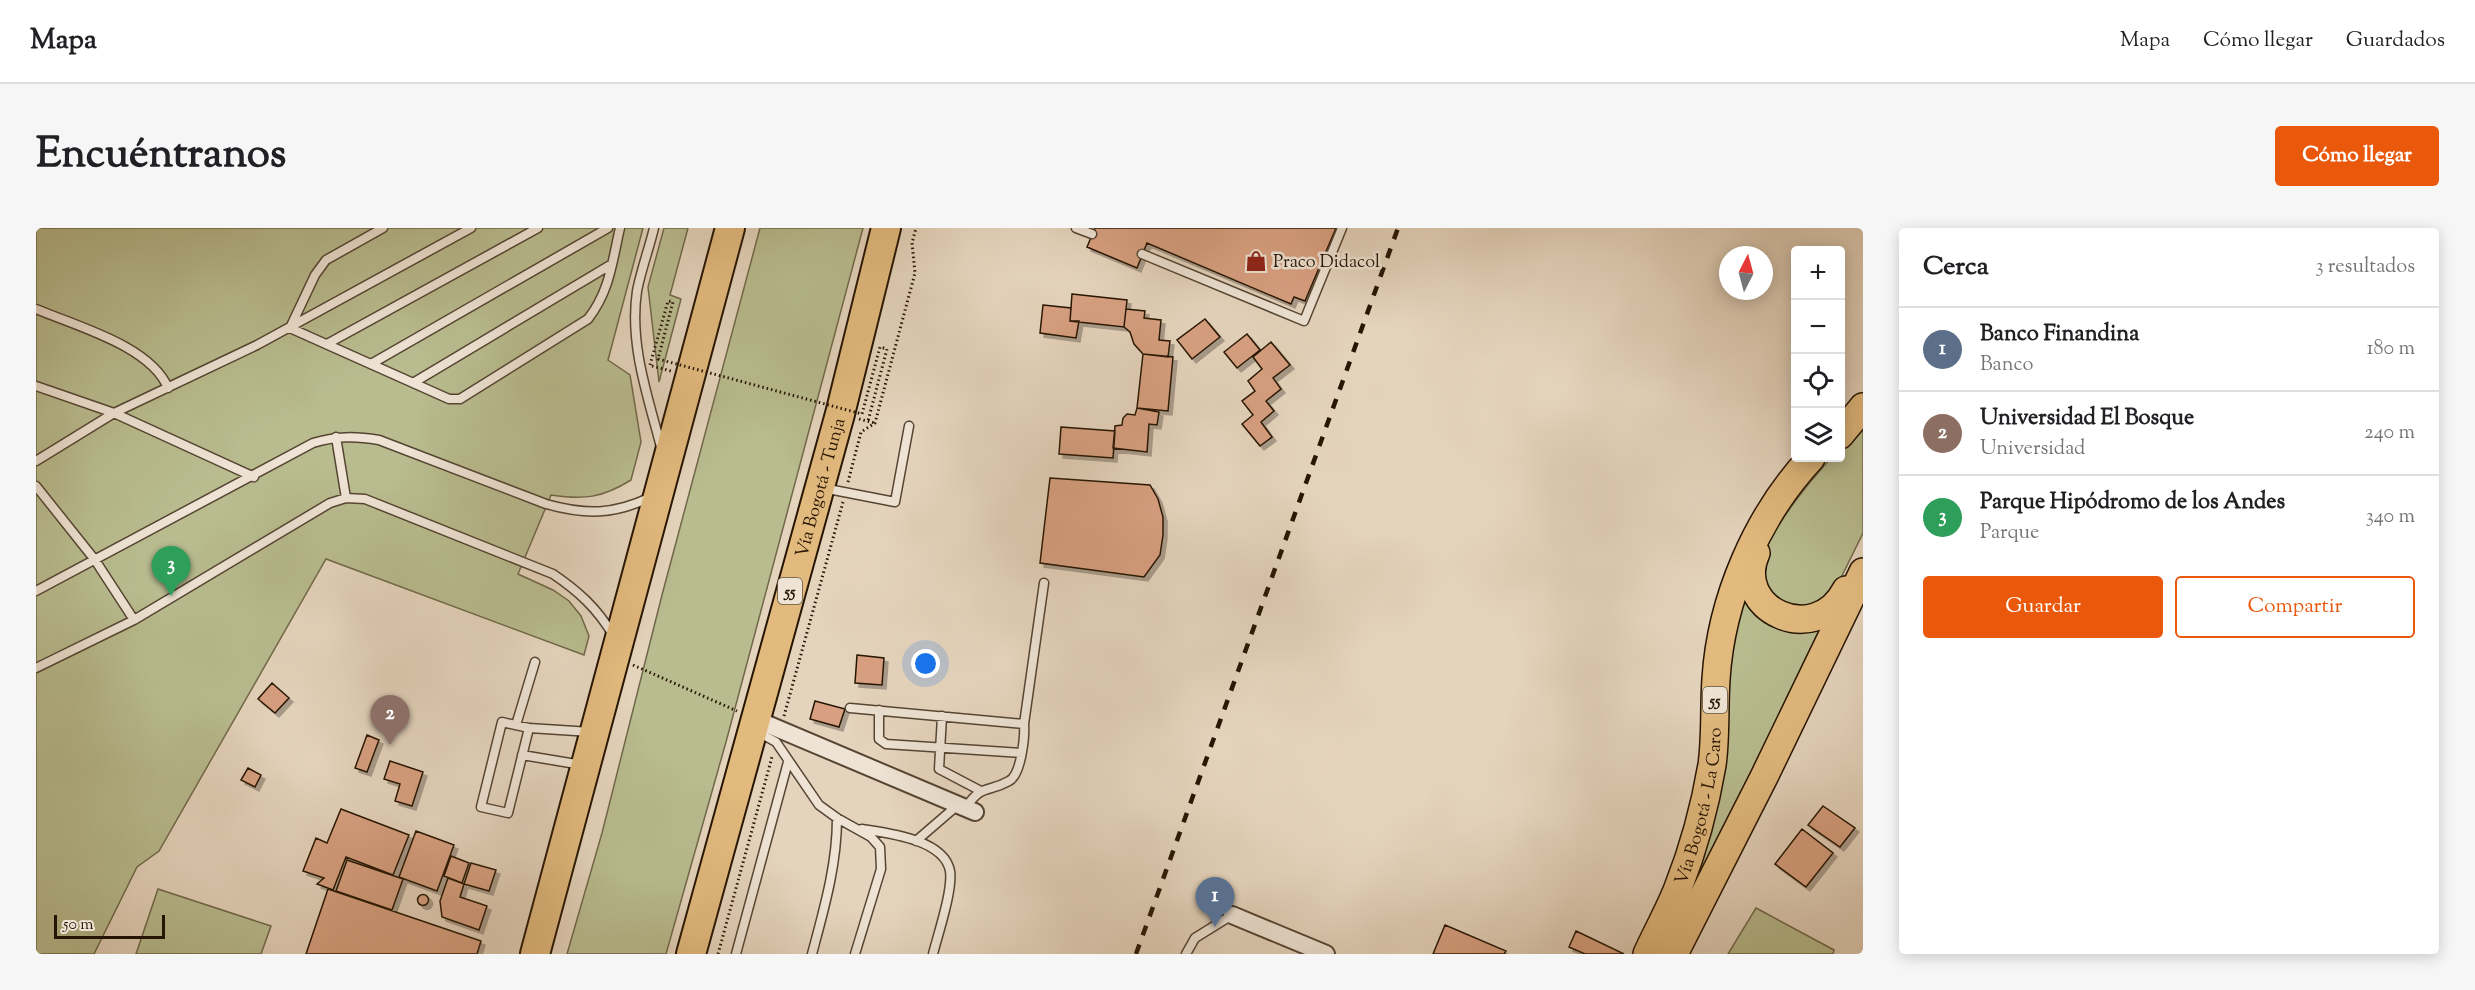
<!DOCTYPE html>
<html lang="es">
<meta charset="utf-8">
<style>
:root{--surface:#fff;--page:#f6f6f6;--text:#202124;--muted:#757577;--line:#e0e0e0;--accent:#ea580c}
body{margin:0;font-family:"Sorts Mill Goudy",serif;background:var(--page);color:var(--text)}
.controls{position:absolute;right:18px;top:18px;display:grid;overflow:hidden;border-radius:6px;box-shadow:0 3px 15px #0003}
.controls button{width:54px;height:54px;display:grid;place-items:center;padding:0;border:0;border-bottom:2px solid var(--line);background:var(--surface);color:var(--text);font:30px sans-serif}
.compass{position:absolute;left:1683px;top:18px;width:54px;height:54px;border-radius:50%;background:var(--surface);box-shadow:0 3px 15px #0003;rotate:6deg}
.scale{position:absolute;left:18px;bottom:15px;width:111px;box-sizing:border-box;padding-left:6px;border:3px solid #271503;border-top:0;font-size:16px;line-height:21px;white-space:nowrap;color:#271503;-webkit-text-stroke:4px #eee3d4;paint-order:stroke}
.you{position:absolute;left:890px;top:436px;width:21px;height:21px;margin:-15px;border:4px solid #fff;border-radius:50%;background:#1a73e8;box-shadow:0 0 0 9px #1a73e833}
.badge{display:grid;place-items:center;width:39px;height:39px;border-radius:50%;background:var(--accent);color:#fff;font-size:20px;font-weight:700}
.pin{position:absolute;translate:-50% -50px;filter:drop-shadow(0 2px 3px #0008)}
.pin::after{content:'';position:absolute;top:32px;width:21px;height:18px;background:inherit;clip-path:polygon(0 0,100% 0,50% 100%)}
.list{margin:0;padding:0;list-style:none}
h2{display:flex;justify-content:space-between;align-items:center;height:78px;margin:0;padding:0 24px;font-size:26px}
h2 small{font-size:20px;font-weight:400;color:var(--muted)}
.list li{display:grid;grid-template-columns:39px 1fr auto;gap:18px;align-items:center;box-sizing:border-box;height:84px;padding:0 24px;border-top:2px solid var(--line)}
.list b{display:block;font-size:22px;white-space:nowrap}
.list p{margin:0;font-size:20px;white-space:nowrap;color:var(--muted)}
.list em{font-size:20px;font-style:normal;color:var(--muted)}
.actions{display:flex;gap:12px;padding:18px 24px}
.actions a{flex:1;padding:14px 0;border:2px solid var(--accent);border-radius:6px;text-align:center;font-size:21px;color:var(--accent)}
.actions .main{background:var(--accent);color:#fff}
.icon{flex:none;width:33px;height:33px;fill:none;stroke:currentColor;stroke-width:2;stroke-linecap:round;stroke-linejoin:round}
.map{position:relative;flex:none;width:1827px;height:726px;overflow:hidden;border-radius:6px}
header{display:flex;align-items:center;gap:36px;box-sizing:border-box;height:84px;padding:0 30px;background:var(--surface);border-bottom:2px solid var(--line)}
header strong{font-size:28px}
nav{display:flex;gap:33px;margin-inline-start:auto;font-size:21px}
.intro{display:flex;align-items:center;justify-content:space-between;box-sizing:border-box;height:144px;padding:0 36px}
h1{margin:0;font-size:42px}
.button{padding:15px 27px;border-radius:6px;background:var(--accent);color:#fff;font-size:21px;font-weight:700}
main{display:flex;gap:36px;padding:0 36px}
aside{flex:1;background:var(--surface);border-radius:6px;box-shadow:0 3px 15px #0003}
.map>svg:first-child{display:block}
</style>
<header>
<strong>Mapa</strong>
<nav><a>Mapa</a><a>Cómo llegar</a><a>Guardados</a></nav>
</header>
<div class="intro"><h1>Encuéntranos</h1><a class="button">Cómo llegar</a></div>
<main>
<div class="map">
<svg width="1827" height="726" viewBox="0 0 1827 726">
<defs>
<filter id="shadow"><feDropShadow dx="4" dy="4" stdDeviation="0" flood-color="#0004"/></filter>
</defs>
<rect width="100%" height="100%" fill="#e5d4bd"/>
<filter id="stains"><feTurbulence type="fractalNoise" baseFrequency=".00333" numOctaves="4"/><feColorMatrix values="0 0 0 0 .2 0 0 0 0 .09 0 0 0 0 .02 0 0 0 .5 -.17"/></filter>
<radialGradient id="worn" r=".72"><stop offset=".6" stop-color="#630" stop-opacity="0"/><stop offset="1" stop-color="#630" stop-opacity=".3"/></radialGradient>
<!-- green -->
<path fill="#b8bc8f" stroke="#706849" stroke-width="1.5" d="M0,0H607L572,132L594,147L605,214L595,252C566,270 548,272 515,267L482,346L517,362L533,373L545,388L553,408L548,427L290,331L123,623L101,639L58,726H0Z
M628,0H652L634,67L645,71L623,154L612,59Z
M724,0H827L690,514L630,726H531L566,605L626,367Z
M1827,193V305L1796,368L1772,380L1747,375L1729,358C1728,350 1725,338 1727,330C1734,301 1775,252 1795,230H1804L1805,219Z
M1707,358L1791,396L1648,689L1689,445Z
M122,661L235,698L225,726H100Z
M1720,680L1798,722L1797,726H1692Z"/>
<!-- building -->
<path fill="#d8a081" stroke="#271503" stroke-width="1.5" filter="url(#shadow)" d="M1059,0H1300L1269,73L1258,69L1255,76L1111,15L1101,40L1051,19Z
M1036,66L1091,72L1088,99L1034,93Z
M1007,77L1035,80L1034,93H1043L1040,110L1004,105Z
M1090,81L1109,83L1108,90L1125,92L1123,112L1134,113L1132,129L1107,126L1098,116L1094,104L1088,99Z
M1169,91L1184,109L1156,131L1141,112Z
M1211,106L1224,122L1201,140L1188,124Z
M1235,114L1254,137L1237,150L1245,161L1230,173L1238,183L1225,194L1236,209L1224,218L1206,196L1217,187L1206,173L1219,163L1212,153L1226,141L1217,129Z
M1107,126L1137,129L1132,183L1101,180Z
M1101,180L1123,184L1121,197L1113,196L1111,224L1077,220L1079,198L1086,197L1087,190L1091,186L1099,187Z
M1025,199L1079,203L1077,230L1023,226Z
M1014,250L1114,257L1122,271L1127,289V307L1124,327L1108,349L1004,335Z
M821,427L848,430L846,457L819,455Z
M236,455L253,470L239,485L222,471Z
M779,473L809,481L803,499L774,491Z
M331,507L343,512L331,544L319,540Z
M354,533L387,544L376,578L359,573L364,556L348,551Z
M212,540L225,547L219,559L205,552Z
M1787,578L1819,600L1804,619L1772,597Z
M305,581L373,607L357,647L310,629L297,662L281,656L288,650L267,643L280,610L291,615Z
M1766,601L1797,625L1770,659L1739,636Z
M380,603L418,617L401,663L363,649Z
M415,628L433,635L426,655L408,648Z
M311,632L367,651L356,682L300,663Z
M435,635L460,642L453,663L428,656Z
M412,650L428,656L424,669L451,678L443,702L406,689L404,673Z
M292,661L445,713L441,726H270Z
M381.5 672a5.5 5.5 0 1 1 11 0a5.5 5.5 0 1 1-11 0Z
M1409,697L1470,723L1468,726H1397Z
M1540,703L1588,726H1549L1533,719Z"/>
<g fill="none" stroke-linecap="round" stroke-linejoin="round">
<defs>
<path id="service" d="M347,0L290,32L279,47L254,100L413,171H424L552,91C574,63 576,34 584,0
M618,0C613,21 605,42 601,63C593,116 612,169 625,219
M1040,0L1056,6
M1106,26L1268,93L1306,0
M0,81C40,98 115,118 132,160
M291,116L502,0
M335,136L572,0
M377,155L576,36
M0,158L78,185L218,249
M300,209L310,270
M0,233L78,185L221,117L435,0
M0,258L59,332L98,392
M787,260L859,274L873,198
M0,363L277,215C300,208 319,208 343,212L510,276C550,287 577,287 615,269
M0,440L98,392L294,275L310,270L329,271L517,346C542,363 561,380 577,407
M814,480L988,496C989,509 985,547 973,553C952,565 947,555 930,579
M843,482V511L850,516L985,525
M906,488L903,541L943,562
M466,494L493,500L472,585L445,579Z
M988,496L1008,355
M480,497L499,434
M493,500L555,504
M720,503L740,514L783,577L801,590L835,609L844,619L845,641L819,726
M486,527L546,537
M826,601C851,605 908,611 914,643C917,662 902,706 897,726
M880,613L923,576
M700,726L752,534
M776,726C788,681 801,637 801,590
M1150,726L1159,710L1196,687"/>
<path id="minor" d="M719,491L939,584
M1196,687L1290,726"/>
<g id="primary">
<path d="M1804,207L1827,179"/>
<path d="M1720,325C1695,381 1779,421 1810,362"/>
<path id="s1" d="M1611,726C1621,704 1633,683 1642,660C1657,622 1669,578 1676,537C1680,509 1678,480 1680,451C1685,371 1721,288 1775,230"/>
<path d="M1638,726L1728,549L1827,344"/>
</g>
<g id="trunk">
<path d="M499,726L694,0"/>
<path id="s2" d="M655,726L804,186L850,0"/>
</g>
</defs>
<!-- service casing -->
<use href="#service" stroke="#564532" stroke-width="11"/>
<!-- minor casing -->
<use href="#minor" stroke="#564532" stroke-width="20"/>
<!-- primary casing -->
<use href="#primary" stroke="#271503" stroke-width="30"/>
<!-- trunk casing -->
<use href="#trunk" stroke="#271503" stroke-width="32"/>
<!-- path -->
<path stroke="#271503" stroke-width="3" stroke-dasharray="1.5 3" stroke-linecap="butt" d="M616,138L635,143
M823,191L839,195
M812,254L825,204L839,195L879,45L876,15L880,0
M597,437L701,483
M748,488L807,274
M682,726L736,529"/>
<!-- service -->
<use href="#service" stroke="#eee3d4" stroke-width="8"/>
<!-- minor -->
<use href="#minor" stroke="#eee3d4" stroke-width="16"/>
<!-- primary -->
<use href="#primary" stroke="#e2ba7e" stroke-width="27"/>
<!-- trunk -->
<use href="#trunk" stroke="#e2ba7e" stroke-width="28"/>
<!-- rail -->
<path stroke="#271503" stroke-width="4.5" stroke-dasharray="10 10" stroke-linecap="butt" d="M1100,726L1362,0"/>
<!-- path-bridge -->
<path stroke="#271503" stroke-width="3" stroke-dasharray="1.5 3" stroke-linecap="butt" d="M614,137L632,73L637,74L622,131L826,186L844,119L851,121L832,193"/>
</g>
<!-- icons -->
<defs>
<symbol id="shop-bare" viewBox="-9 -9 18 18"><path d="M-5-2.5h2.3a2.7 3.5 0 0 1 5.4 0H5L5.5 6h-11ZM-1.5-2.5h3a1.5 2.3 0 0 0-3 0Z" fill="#8f2418" stroke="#eee3d4" stroke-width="2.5" paint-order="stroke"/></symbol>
</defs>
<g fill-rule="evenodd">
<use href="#shop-bare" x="1205" y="18" width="30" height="30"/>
</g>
<g text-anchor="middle" stroke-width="5" stroke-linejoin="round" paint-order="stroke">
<!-- shield labels -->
<g fill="#eee3d4" stroke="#635342" stroke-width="1.5">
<rect x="742" y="350" width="24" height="26" rx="4.5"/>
<rect x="1667" y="459" width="24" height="26" rx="4.5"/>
</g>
<g font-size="16" font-weight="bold" fill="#271503">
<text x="754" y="369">55</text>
<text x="1679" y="478">55</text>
</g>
<!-- poi labels -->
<g font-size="18" fill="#271503" stroke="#eee3d4" text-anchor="start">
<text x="1237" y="39">Praco Didacol</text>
</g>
<!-- street labels -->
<g font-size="18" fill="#271503" stroke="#eee3d4">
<text dy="6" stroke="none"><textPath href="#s2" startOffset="484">Vía Bogotá - Tunja</textPath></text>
<text dy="6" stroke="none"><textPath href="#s1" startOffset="158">Vía Bogotá - La Caro</textPath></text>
</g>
</g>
<rect width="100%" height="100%" filter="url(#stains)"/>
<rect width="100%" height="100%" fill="url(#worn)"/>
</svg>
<div class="controls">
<button>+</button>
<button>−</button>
<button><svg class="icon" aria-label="locate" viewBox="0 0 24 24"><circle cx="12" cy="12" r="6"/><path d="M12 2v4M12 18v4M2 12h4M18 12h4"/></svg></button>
<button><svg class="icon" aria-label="layers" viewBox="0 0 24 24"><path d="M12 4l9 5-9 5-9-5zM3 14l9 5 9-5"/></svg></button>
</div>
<svg class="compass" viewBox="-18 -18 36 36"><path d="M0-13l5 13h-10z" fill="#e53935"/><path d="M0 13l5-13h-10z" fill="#757577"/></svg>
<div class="scale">50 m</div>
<div class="you"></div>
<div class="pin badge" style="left:1179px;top:699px;background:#5c6f8a">1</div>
<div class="pin badge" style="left:354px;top:517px;background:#8d6e63">2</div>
<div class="pin badge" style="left:135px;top:368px;background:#2e9e5b">3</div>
</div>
<aside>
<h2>Cerca<small>3 resultados</small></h2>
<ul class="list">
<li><span class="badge" style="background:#5c6f8a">1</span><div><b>Banco Finandina</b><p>Banco</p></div><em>180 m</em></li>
<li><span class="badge" style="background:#8d6e63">2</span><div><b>Universidad El Bosque</b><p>Universidad</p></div><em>240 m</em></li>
<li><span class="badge" style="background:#2e9e5b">3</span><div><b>Parque Hipódromo de los Andes</b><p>Parque</p></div><em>340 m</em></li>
</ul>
<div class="actions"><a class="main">Guardar</a><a>Compartir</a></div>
</aside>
</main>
